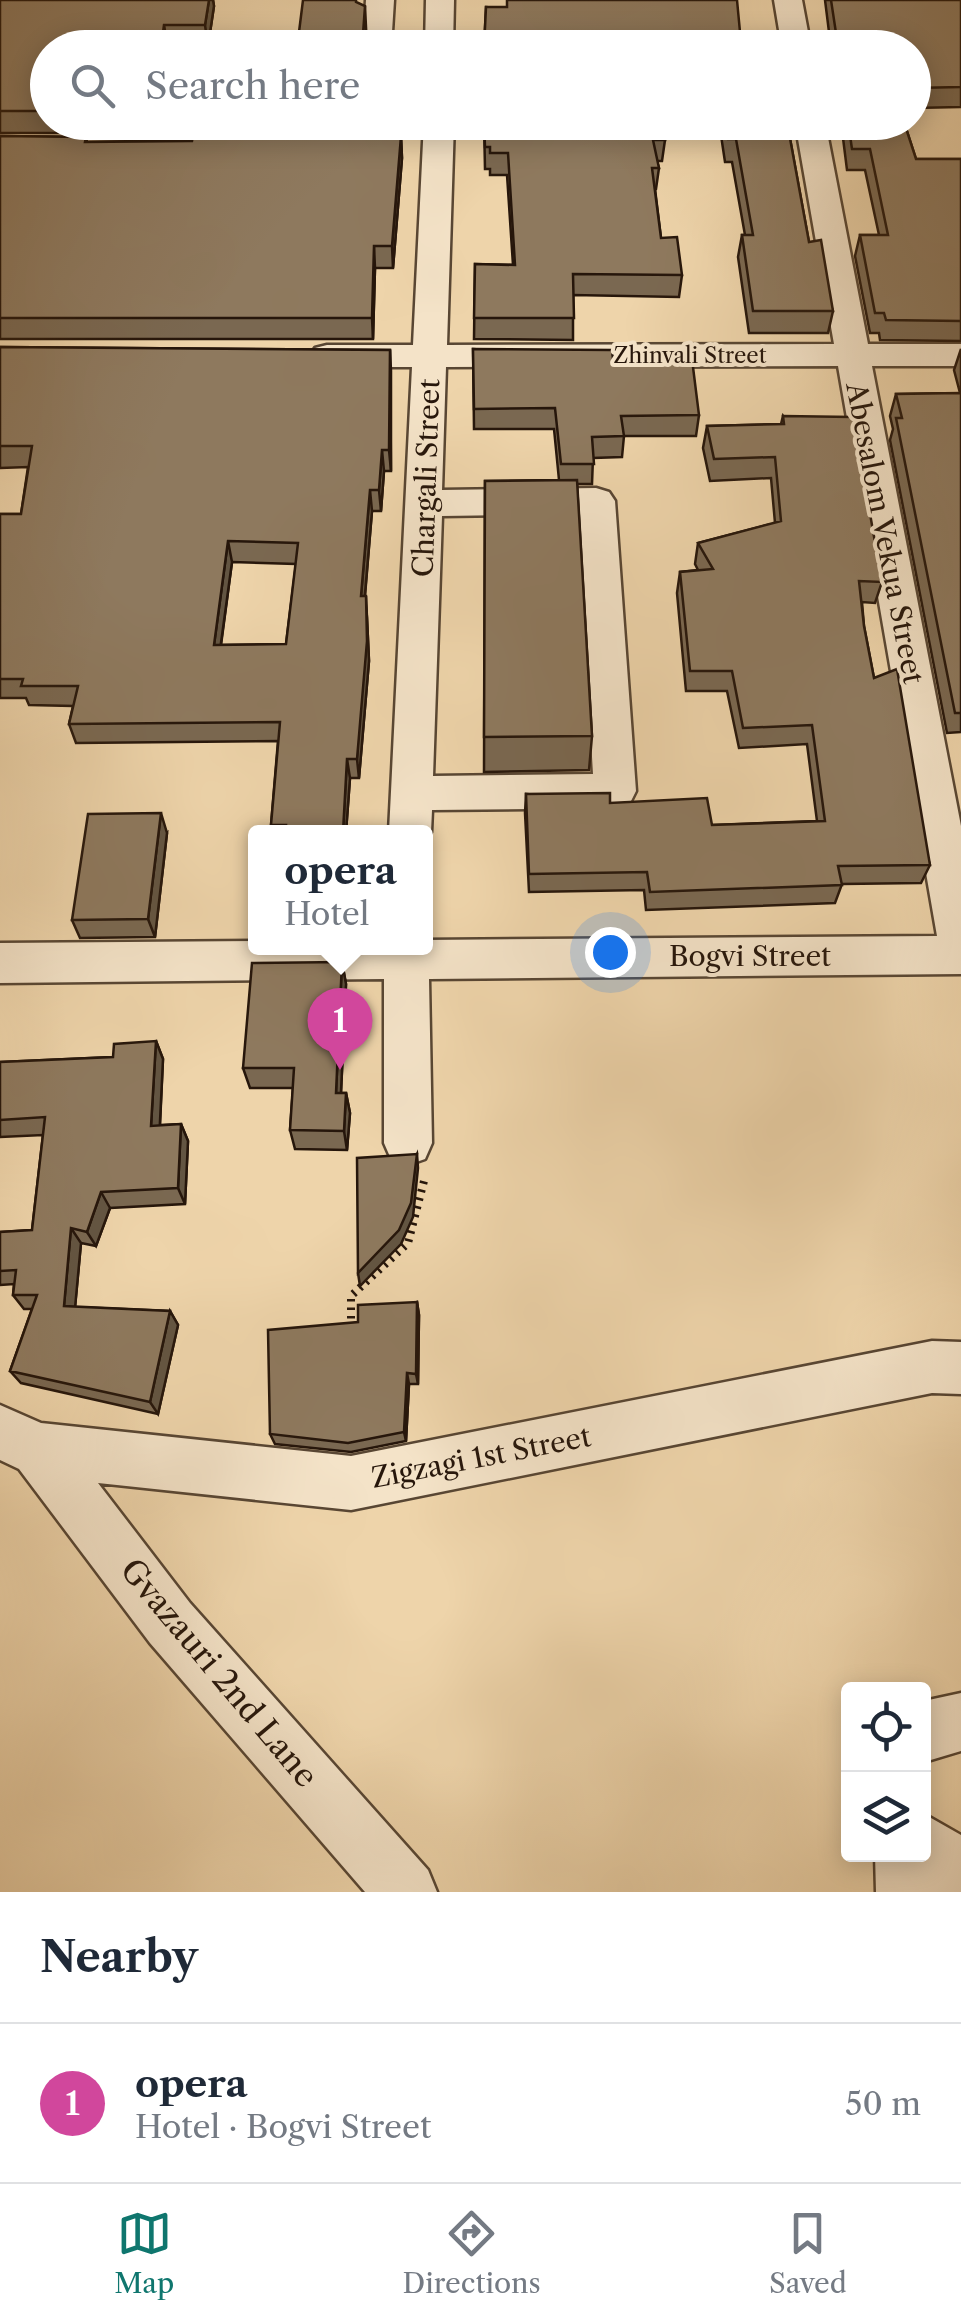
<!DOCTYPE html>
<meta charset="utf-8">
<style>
:root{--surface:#fff;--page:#f6f6f7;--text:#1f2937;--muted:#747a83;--line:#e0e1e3;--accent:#0f766e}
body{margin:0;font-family:"Libre Caslon Text",serif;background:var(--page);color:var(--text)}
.controls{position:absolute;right:30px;bottom:30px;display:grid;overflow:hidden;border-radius:10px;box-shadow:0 5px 25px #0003}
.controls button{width:90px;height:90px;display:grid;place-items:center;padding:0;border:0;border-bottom:2px solid var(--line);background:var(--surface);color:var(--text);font:50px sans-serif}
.you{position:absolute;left:610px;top:952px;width:35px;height:35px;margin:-25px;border:8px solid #fff;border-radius:50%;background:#1a73e8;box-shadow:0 0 0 15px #1a73e833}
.badge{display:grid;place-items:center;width:65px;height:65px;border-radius:50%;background:var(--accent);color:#fff;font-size:32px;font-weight:700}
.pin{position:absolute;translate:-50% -82px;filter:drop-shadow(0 2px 5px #0008)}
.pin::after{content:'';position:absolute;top:52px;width:35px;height:30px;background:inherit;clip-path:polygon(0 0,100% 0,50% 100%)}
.popup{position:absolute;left:248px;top:825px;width:185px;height:130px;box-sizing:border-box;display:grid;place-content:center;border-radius:10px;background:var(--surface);filter:drop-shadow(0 2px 8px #0005);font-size:32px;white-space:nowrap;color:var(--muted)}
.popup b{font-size:38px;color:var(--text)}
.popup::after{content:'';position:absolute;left:50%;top:100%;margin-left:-20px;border:20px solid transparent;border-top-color:var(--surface)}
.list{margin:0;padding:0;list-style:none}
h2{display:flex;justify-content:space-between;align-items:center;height:130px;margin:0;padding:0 40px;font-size:42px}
h2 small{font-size:32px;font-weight:400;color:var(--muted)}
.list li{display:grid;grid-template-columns:65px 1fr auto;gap:30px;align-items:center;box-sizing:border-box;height:160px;padding:0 40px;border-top:2px solid var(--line)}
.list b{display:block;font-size:38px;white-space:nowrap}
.list p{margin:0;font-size:32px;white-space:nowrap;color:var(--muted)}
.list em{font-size:32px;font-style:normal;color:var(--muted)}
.icon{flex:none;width:55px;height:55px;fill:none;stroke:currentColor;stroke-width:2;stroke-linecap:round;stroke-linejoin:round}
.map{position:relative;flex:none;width:961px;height:1892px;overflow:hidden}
.search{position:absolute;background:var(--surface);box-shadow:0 5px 25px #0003;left:30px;right:30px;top:30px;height:110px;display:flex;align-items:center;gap:25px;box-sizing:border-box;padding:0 35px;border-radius:55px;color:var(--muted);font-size:38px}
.sheet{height:290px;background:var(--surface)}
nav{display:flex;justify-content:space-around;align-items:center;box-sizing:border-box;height:140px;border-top:2px solid var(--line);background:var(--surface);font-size:28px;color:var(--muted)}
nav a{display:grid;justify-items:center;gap:5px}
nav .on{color:var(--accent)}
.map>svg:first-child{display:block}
</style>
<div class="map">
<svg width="961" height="1892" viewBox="0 0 961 1892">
<rect width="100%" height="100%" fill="#eed4aa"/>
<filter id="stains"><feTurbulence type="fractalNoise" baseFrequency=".002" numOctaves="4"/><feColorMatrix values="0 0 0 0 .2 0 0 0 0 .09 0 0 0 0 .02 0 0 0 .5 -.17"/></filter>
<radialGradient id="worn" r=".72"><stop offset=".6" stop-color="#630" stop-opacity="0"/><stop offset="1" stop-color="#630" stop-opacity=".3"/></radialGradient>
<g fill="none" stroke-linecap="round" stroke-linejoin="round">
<defs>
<path id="minor" d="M366,0H394L391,48H363Z
M426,0H454L453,48H425Z
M774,0H802L811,48H782Z
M356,122H386L380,150H358L354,144Z
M424,122H454L447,345L834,344L795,122H825L868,344H961V366H872L961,826V974L429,979L432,1143L425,1159L408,1165L391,1159L384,1143V979L0,983V943L255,941V948H425V940L937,936L838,366L446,367L442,490L596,488L609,492L615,501L636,791L630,803L615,808L432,810L431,832L425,844V832H389L412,367H327L315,364L310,356L315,348L327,345H413ZM578,514L593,774L433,776L442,516Z
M932,1341L961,1342V1394L932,1393L351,1510L98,1483L190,1603L428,1870L437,1892H365L150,1643L19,1469L0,1460V1405L41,1423L351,1456Z
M961,1693V1751L924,1762V1701Z
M924,1814L961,1835V1892H876L875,1854H924Z"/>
</defs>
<!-- minor casing -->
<use href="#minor" stroke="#584633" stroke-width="5"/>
<!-- path -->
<path stroke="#26160b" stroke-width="8" stroke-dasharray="2.5 6" stroke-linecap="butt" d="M351,1327V1296L408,1243L424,1181"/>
<!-- minor -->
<use href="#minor" fill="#f4e3c8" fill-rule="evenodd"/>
</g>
<!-- wall -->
<path fill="#7a6851" stroke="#26160b" stroke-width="2.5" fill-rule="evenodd" d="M0,0H213L214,6L208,46L48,48V122H91L89,133H0Z
M825,0H961V107L914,108V48H831Z
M486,7L740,32L738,48H484Z
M230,122H363L362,132L232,133Z
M484,122L665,140L662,161H657L659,168L656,189H655L661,238L682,275L679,297L573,295V340L474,339L475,264L513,265L507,175H490V169H485Z
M719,122H787L809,242L833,311L828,333H749L738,257L742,235H745L732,162H725Z
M843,122H904L916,159H961V341L880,340L879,333H870L855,256L860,235H879L865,170H847L842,130Z
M0,136L86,137L87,142L401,136L402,158L393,268H375L373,339H0Z
M0,347L390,350L391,471H384L381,511H372L365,596L367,617L369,661L359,778H350L346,832H273L271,825L278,741L76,743L69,724L73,706L29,705L26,698H0V514H21L28,467L0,468ZM232,562L296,564L286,644L221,645Z
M473,349L613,359L699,415L696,436H624L622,457L593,458L592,484H577L592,736L589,770L484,772L485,481L559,480L554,429H474Z
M961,349V732L947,733L890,440L893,429L890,416L896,394L960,393L954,370Z
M783,416L882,582L875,603L862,602L864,626L874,678L930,865L921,883L842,884L835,903L646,910L644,890L529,892L525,813L526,794L610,803L712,825L817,821L807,744L739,748L727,691H686L677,593L680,572L698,570L695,564L698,543L775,523L771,478L710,481L703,448L707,426L781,424Z
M167,833L155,937L80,938L72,920Z
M342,962L346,984L341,1093H346L350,1113L347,1150L295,1149L290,1130L293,1088H250L243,1068Z
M156,1041L163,1059L160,1125L181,1124L188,1141L185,1204L110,1208L96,1246L81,1243L75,1307L170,1311L178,1325L158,1414L21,1383L10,1371L32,1309H24L13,1295L14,1284L0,1285V1232L32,1230L43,1135L0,1137V1062L113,1057Z
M417,1302L419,1315L418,1384H409L406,1441L351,1452L275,1444L270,1434L358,1322Z"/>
<!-- shaded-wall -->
<path fill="#635542" stroke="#26160b" stroke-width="2.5" d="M209,0H213L214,6L208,46L205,25Z
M365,6L367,48H362Z
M164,25L168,48H163L162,40Z
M401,136L402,158L393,268L392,246Z
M374,246L375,268L373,339L372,318Z
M390,350L391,371V471L389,450Z
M382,450L384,471L381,511L379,490Z
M370,490L372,511L363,617L361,596Z
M228,541L232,562L218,665L214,645Z
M366,596L369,661L359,778L357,759Z
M347,759L350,778L346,832H343Z
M161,813L167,833L155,937L148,919Z
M342,962L346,984L340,1113L336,1093Z
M156,1041L163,1059L159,1142L151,1126Z
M346,1093L350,1113L347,1150L344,1131Z
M181,1124L188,1141L185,1204L178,1188Z
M417,1154L418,1168L413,1217L401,1244L360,1286L358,1273Z
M101,1192L110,1208L96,1246L87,1232Z
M71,1228L81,1243L74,1319L64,1306Z
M417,1302L419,1315L418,1384L416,1374Z
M170,1311L178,1325L158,1414L150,1402Z
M407,1373L409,1384L406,1441L404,1432Z"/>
<!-- building -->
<path fill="#8e795e" stroke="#26160b" stroke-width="2.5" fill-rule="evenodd" d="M0,0H209L205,25H164L162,40L107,42L106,48H48V111H0Z
M303,0H356V2L365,6L362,48H297Z
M507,0H737L740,32H569L570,48H484L486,7H507Z
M831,0H961V87L914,88V48H845L842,33H836Z
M484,122H662L665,140H653L659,168H652L661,238L677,237L682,275L573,274L574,318H474L475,264L515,265L508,153H490V147H485Z
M726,122H787L809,242L821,240L833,311H753L742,235H753L736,139H728Z
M848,122H904L916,159H961V321L886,320L884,313H875L860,235H888L870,149H852Z
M0,136L86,137L85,142L192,141L193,136H401L392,246H374L372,318H0Z
M0,347L390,350L389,450H382L379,490H370L361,596H366L367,641L357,759H347L343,832H285L286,825H271L280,722L69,724L78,686H21L23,679H0V514H21L32,446H0ZM228,541L298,543L286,644L214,645Z
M473,349L612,350L613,359H692L699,415L621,416L624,436L592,437L594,464H561L555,408L474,409Z
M961,393V713H955L896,418H902L896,394Z
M783,416L853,417L882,582L859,581L864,626L874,678L897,669L930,865L838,866L842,885L650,892L647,872L529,874L526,794L610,793V803L707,798L712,825L825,821L812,725L743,728L732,671H690L680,572L713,569L698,543L781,521L775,457L714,459L707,426L784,424Z
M577,480L592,736L484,737L485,481Z
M161,813L148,919L72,920L88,814Z
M342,962L336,1093H346L344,1131L290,1130L294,1068H243L252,963Z
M156,1041L151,1126L181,1124L178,1188L101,1192L87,1232L71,1228L64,1306L170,1311L150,1402L10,1371L37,1295H13L16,1270L0,1271V1232L32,1230L45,1117L0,1120V1062L113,1057L114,1044Z
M417,1154L411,1203L399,1230L358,1273L357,1158Z
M417,1302L416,1374L407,1373L404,1432L348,1443L270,1434L268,1330L358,1322V1305Z"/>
<g text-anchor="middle" stroke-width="8" stroke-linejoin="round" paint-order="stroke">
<!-- far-street labels -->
<g font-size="22" fill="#26160b" stroke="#f4e3c8">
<text x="690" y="363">Zhinvali Street</text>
</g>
<!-- street labels -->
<g font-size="28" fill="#26160b" stroke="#f4e3c8">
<text transform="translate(426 478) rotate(-88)" y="10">Chargali Street</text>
<text transform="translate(885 533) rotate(79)" y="10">Abesalom Vekua Street</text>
<text x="750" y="966">Bogvi Street</text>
<text transform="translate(481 1457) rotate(-11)" y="10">Zigzagi 1st Street</text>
</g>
<!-- near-street labels -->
<g font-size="32" fill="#26160b" stroke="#f4e3c8">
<text transform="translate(219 1673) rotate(50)" y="11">Gvazauri 2nd Lane</text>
</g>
</g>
<rect width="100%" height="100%" filter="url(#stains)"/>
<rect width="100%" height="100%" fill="url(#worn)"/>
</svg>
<div class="controls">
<button><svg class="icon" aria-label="locate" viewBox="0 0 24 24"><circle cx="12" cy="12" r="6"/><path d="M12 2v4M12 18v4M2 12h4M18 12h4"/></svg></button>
<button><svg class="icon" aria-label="layers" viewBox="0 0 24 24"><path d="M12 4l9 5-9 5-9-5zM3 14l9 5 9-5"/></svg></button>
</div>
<div class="you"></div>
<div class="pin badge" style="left:340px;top:1070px;background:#d1479c">1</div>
<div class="popup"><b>opera</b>Hotel</div>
<div class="search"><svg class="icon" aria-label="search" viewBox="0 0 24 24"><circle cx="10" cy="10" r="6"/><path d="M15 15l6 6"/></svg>Search here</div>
</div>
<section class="sheet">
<h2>Nearby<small></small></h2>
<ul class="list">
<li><span class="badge" style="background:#d1479c">1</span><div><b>opera</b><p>Hotel · Bogvi Street</p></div><em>50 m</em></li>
</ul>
</section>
<nav>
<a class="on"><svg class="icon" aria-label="map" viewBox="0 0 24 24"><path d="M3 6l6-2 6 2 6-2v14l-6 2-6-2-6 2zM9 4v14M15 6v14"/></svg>Map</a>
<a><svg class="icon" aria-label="directions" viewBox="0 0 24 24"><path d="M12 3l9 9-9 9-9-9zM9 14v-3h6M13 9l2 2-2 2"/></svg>Directions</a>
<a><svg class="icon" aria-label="saved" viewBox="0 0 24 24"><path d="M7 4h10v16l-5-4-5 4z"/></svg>Saved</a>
</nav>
